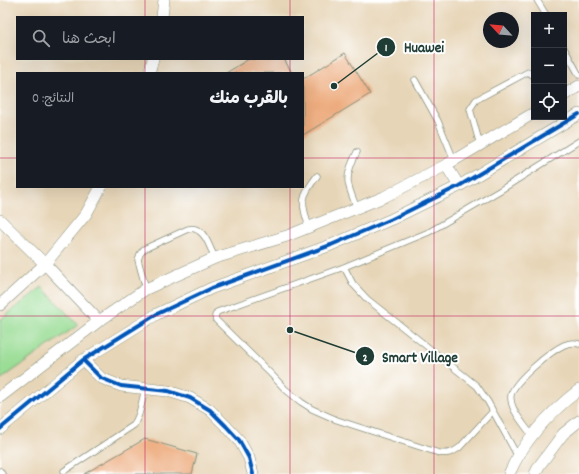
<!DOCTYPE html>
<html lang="ar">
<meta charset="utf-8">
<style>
:root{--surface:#171b24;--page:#242831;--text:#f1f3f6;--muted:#9ea1a6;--line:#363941}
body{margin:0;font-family:Dekko,"Playpen Sans Arabic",sans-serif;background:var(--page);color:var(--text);direction:rtl}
.controls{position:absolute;right:12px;top:12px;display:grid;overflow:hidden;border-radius:0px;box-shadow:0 4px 16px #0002}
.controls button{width:36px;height:36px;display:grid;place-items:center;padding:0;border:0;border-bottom:1px solid var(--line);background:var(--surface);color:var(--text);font:20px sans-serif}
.compass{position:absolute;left:483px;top:12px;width:36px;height:36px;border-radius:50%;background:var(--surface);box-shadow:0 4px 16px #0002;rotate:296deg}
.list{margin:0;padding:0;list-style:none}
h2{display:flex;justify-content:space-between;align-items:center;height:52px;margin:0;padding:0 16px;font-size:17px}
h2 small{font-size:13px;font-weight:400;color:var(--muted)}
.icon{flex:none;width:22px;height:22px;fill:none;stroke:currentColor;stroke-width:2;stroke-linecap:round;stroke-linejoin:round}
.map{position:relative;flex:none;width:579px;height:474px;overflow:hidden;direction:ltr}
.search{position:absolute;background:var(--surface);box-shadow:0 4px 16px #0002;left:16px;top:16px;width:288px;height:44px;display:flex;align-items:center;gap:10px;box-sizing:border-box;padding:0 14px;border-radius:0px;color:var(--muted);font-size:15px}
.panel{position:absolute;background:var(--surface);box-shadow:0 4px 16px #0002;left:16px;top:72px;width:288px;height:116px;border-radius:0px;direction:rtl}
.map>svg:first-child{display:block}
</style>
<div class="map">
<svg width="579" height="474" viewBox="0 0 579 474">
<rect width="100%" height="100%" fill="#fff"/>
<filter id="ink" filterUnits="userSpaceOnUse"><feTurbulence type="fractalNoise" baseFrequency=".025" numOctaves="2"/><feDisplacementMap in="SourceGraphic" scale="8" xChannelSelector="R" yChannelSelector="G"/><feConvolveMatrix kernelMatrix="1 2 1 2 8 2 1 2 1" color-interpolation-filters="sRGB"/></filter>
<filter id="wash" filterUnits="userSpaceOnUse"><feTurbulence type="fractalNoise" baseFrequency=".012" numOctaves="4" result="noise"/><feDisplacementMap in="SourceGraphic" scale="16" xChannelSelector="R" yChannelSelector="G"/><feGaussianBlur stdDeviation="0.9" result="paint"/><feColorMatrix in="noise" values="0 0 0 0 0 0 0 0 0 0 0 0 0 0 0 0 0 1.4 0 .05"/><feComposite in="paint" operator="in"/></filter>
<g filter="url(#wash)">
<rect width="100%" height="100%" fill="#efe4c6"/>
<!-- built -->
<path fill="#e7d5b7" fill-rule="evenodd" d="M0,0H579V474H0ZM534,15H564V117H534ZM17,17H303V59H17ZM489,18H513V42H489ZM17,73H303V187H17Z"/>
<!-- green -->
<path fill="#9add95" stroke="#5c8d64" d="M42,287L78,325L0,380V320Z"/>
<g id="blocks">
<!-- building -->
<path fill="#edac7e" d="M345,53L370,94L303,135V79Z
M249,59H284L292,73H226Z
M145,439L197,454L192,474H84Z"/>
</g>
</g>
<g filter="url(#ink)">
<use href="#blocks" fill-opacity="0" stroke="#87907d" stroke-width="1"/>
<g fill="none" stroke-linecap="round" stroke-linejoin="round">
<defs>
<path id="service" d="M537,0L546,15
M564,48L579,75
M415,80L438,121L454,160
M480,145L470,109L476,100L528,72L534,76
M357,208C346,183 344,177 357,152
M309,227C301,202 300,198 317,176
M344,267L353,284L367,299L477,386L488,402L518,457
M146,289L138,260L140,254L144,249L188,229C190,229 193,228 195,229C206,232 210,249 215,258
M493,411L459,448C452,453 447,454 439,453L337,420L312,409L301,402L285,389L271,374L216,320L215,316L217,312L344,267L429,232L499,191L579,141
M532,436C525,425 509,409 511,395C514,381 551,351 564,345C569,343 574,342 579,344
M0,471L2,474
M64,471L134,425L139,414L145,389"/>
<path id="minor" d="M162,17L164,0
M149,73L153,59
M564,95L579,86
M446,165L459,186
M0,220L45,264L99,321
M0,305L45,264L86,214L101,187
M83,360L101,378L121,386L168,391L190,398L210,410L226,426L239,440L249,458L253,474
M0,397L99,321L146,289L215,258L287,236L384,197L446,165L534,113
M0,429L83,360L157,314L212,288L331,245L392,219L459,186L579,114
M509,474C524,440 550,412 579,390
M535,474L539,466L563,434L579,421"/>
</defs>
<!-- service casing -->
<use href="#service" stroke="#87907d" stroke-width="7"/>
<!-- minor casing -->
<use href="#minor" stroke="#87907d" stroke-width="12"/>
<!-- service -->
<use href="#service" stroke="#fff" stroke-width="5.5"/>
<!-- minor -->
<use href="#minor" stroke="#fff" stroke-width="11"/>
<defs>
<path id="cycleway" d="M83,360L101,378L121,386L168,391L190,398L210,410L226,426L239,440L249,458L253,474
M0,429L83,360L157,314L212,288L331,245L392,219L459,186L579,114"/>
</defs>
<!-- cycleway casing -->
<use href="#cycleway" stroke="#fff" stroke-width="6"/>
<!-- cycleway -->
<use href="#cycleway" stroke="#0057b8" stroke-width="4"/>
</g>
</g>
<!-- grid -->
<path fill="none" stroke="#c2185b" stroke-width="1" stroke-opacity="0.55" d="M145,0V17M290,0V17M434,0V474M145,59V73M290,59V73M0,158H17M303,158H579M145,187V474M290,187V474M0,316H579"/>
<!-- callouts -->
<path fill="none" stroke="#1f3d34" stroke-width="1.5" d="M334 86L386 47M290 330L365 356"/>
<g fill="#1f3d34" stroke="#fff" stroke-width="1.5">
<circle cx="334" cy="86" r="4"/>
<circle cx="290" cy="330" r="4"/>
<circle cx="386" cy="47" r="10"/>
<circle cx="365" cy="356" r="10"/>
</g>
<g font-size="12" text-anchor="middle" font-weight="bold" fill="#fff">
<text x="386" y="51">1</text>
<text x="365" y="361">2</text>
</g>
<g font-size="15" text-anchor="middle" font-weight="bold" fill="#1f3d34" stroke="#fff" stroke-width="4" stroke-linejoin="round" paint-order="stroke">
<text x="424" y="52">Huawei</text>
<text x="420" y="362">Smart Village</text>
</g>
</svg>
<div class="controls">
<button>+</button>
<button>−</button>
<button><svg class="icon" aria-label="locate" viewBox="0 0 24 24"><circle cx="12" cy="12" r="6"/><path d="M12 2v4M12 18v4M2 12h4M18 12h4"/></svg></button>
</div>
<svg class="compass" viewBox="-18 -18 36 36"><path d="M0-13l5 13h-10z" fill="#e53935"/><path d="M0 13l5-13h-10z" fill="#9ea1a6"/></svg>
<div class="search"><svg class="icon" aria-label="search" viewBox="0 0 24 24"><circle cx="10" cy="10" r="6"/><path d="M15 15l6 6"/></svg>ابحث هنا</div>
<section class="panel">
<h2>بالقرب منك<small>النتائج: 0</small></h2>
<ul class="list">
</ul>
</section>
</div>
